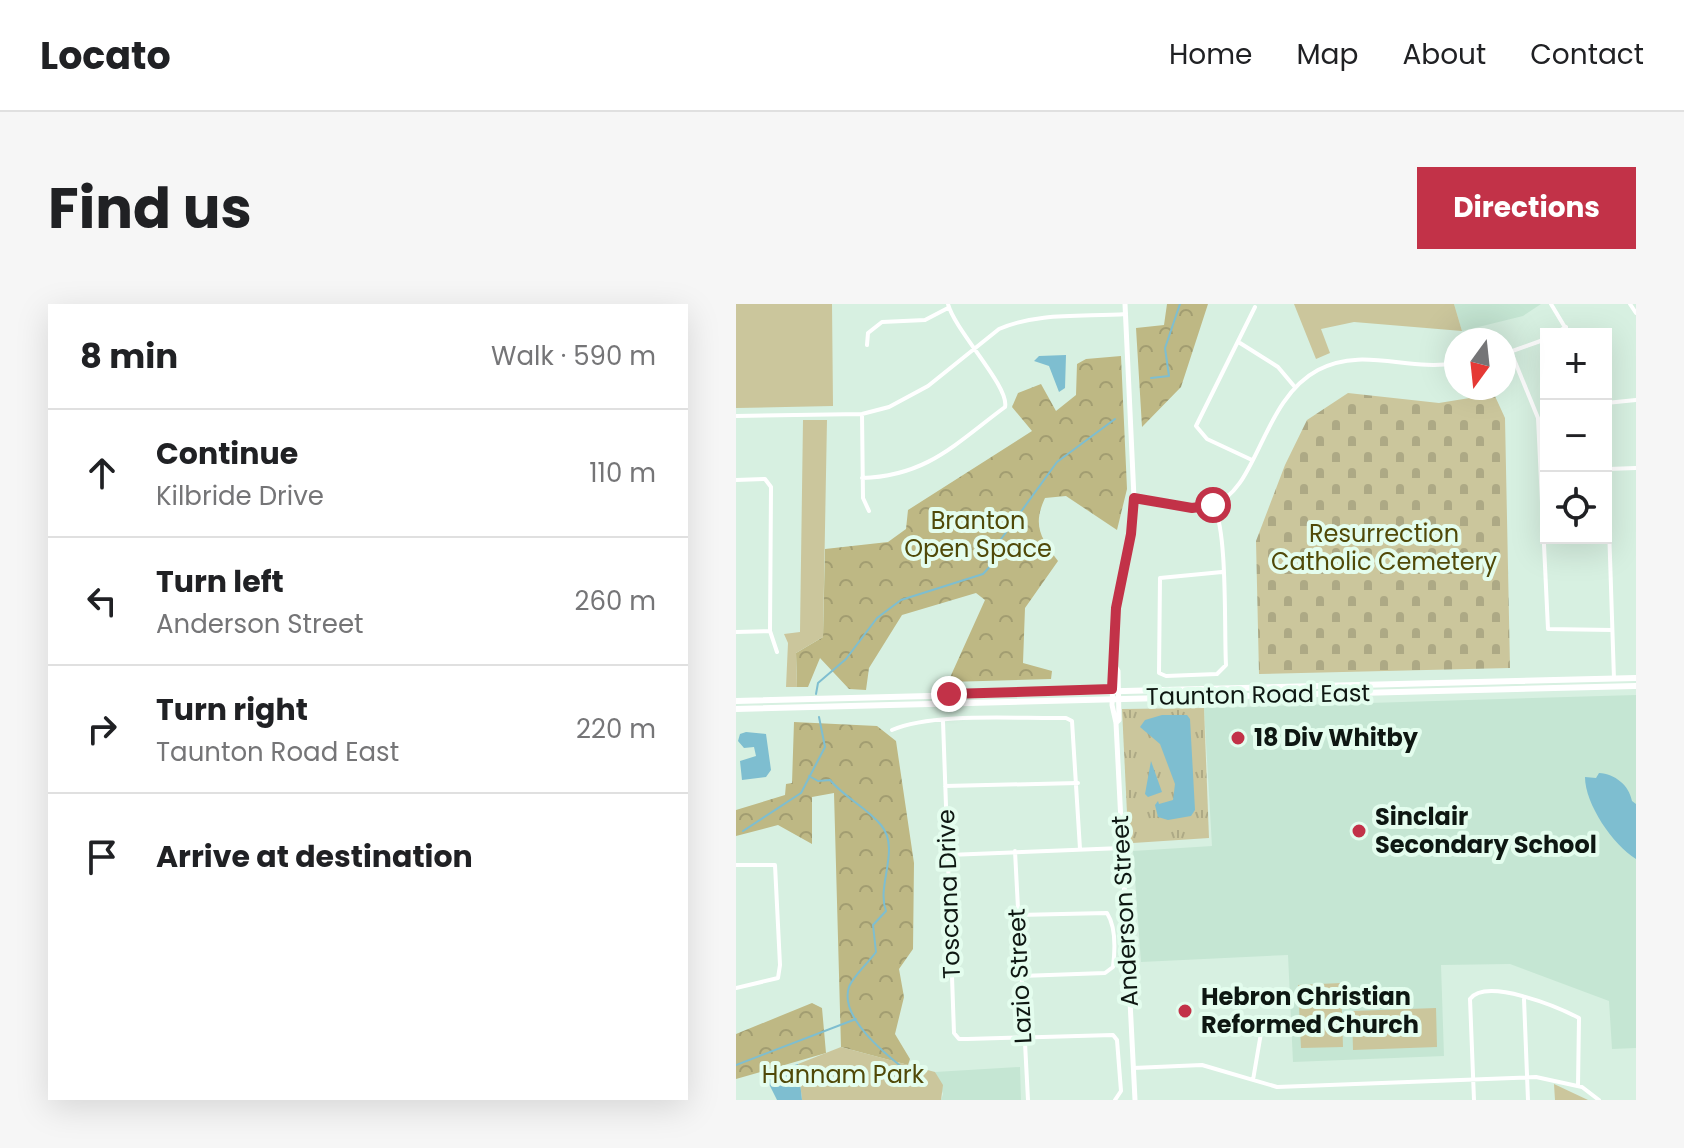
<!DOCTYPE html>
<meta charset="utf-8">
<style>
:root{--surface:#fff;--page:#f6f6f6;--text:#202124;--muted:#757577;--line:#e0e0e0;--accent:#c23248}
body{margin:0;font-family:Poppins,sans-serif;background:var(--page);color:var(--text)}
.controls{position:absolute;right:24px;top:24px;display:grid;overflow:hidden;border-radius:0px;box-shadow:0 8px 32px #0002}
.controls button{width:72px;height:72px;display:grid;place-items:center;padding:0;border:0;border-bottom:2px solid var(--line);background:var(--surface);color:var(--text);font:40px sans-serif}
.compass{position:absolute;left:708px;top:24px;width:72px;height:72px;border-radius:50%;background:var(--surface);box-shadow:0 8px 32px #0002;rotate:195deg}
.stop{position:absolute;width:24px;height:24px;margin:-18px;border:6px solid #c23248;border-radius:50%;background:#fff}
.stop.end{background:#c23248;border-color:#fff;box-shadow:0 2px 8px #0008}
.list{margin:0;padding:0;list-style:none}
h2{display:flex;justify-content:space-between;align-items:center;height:104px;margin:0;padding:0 32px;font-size:34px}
h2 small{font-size:26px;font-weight:400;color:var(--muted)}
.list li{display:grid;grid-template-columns:52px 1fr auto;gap:24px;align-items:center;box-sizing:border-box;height:128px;padding:0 32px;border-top:2px solid var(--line)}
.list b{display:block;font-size:30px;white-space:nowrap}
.list p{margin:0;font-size:26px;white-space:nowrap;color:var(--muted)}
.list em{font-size:26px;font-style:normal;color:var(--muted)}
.icon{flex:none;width:44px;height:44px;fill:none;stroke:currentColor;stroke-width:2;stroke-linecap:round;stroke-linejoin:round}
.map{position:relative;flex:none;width:900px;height:796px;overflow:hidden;border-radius:0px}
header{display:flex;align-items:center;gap:48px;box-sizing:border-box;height:112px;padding:0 40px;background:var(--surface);border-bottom:2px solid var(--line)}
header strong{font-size:38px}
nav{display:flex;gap:44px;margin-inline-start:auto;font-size:28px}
.intro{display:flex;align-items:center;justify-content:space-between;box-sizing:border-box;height:192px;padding:0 48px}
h1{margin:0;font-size:56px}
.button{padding:20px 36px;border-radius:0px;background:var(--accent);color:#fff;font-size:28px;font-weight:700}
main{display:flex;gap:48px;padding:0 48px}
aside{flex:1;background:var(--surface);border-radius:0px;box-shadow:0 8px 32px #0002}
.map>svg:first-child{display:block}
</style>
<header>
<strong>Locato</strong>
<nav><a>Home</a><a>Map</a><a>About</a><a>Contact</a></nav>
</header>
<div class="intro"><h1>Find us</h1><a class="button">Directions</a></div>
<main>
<aside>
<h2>8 min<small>Walk · 590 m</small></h2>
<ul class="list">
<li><svg class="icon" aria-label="ahead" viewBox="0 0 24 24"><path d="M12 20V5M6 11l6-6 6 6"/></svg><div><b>Continue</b><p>Kilbride Drive</p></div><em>110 m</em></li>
<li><svg class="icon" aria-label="left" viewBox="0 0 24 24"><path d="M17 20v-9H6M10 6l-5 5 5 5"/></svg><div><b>Turn left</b><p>Anderson Street</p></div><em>260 m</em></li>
<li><svg class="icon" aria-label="right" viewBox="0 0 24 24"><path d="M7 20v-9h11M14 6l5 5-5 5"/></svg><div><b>Turn right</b><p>Taunton Road East</p></div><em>220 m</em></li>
<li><svg class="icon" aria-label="arrive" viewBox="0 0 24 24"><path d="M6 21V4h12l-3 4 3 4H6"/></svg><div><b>Arrive at destination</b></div></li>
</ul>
</aside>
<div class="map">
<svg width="900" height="796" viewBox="0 0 900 796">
<defs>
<pattern id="grass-tufts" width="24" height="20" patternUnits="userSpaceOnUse" patternTransform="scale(2)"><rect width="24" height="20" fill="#cbc69c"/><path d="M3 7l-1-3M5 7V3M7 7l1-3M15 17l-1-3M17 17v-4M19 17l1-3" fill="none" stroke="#ada985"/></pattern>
<pattern id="forest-crowns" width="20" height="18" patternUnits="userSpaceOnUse" patternTransform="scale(2)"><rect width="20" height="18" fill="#beb884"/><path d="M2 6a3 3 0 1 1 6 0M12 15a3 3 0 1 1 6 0" fill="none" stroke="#a29d71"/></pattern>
<pattern id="cemetery-stones" width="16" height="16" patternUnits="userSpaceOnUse" patternTransform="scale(2)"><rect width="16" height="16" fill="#cbc69c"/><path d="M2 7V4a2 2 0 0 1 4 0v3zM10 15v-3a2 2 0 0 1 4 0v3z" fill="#ada985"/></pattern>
</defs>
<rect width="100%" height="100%" fill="#d7f0e1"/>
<!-- built -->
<path fill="#c5e6d3" d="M718,0H805L787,12L726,27Z
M900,391V744L876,745L873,697L774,660L705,661L708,752L557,758L552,651L405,658L397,547L476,542L468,404Z
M284,763L285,796H205L207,790L199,768Z"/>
<!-- grass -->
<path fill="url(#grass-tufts)" d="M468,404L473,534L397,539L392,530L386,405Z"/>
<!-- forest -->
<path fill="url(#forest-crowns)" d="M431,0H472L445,83L406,123L400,24L428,21Z
M385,52L391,185L381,226L330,192L309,194C296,222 305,234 322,257L289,304L287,359L316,367L315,375L212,378L249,296L240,289L166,311L133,364L130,386L113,385L84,354L72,383H61L60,349L87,333L89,245L152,238L170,225L172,206L296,127L276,103L282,89L305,80L320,107L340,91L341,60L350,55Z
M58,418L141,422L160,437L178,559L177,645L163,665L168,693L159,730L174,755L172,761L105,743L98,489L76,493V540L42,521L0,532V506L49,491L50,480L56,479Z
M76,699L86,704L90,749L0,775V730Z"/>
<!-- cemetery -->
<path fill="url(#cemetery-stones)" d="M612,89L703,99L758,90L769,114L774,364L523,370L520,237L549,161L571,116Z"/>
<!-- green -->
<path fill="#cbc69c" d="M0,0H96L97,102L0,104Z
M558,0H718L726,27L618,18L585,25L594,49L580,55Z
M67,116H91L87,333L60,349L61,383H50L52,339L48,330L64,328Z
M605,679L607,743L565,744L562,681Z
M700,704L701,743L617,746L616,707Z
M105,743L199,768L207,781L205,796H66L62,760Z
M818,780L852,796H819Z"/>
<!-- water -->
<path fill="#7ebed0" d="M330,51L329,84L323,88L313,62L298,57L303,52Z
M426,411H451L454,415L459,506L455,512L432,516L422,513L419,501L422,497L423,500L437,496L439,480L424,440L404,423L409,416Z
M10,428L30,430L35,466L30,473L6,476L4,457L20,452L18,443L8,444L2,437L4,430Z
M415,457L426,488L412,493L409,490Z
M863,469C879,470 893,481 896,497L900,500V555C877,541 849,500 849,473L860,474Z
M62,760L66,796H41L28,770Z"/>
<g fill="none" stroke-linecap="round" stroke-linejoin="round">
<!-- stream -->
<path stroke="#7ebed0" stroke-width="2" d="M415,74L433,72L429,44L444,0
M80,390L82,379L110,355L141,314L165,296L247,270L258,258L260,242L321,158L379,115
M73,472L82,477L94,476C109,494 130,503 145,521C165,545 140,581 150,607L137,621L140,648C133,658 117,672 113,683C101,718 166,763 189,781
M7,527L65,489L89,443L83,413
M0,761L120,715"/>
<!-- minor -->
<path stroke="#fff" stroke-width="4" d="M815,0L833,30
M894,0L900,9
M818,30L830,23
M504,39L542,63L558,82
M131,41L132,29L146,18L189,16L212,4
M775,48L802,114L812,325L876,326
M768,50L810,35
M870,99L900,96
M126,110L127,194L133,207
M0,112L126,110L153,103L192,82L263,25C302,8 347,13 390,10
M870,131L878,375
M516,156L471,135L460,122L519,3
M872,165L900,164
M126,174C191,172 219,140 269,103C274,83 219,27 212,0
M0,176L29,175L35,183L34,327L41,348
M398,194C422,199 451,209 476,201C522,188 525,96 582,66C627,42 673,68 720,59
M477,201C492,224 488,328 490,361L481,370L430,372L423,369L424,274L486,268
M0,328L34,327
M207,417L218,729L223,735H231L377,731L381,736L385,787L379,796
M156,426C197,408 283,415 330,414L336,417L344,545
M209,482L342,479
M279,547L292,796
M212,551L386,544
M0,561H39L44,661L42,674L0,684
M281,611L371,609C380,623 379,647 377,663L369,669L285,672
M788,695L792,796
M397,764L466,761L541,783L800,773L846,783L863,796
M517,776L525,729
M738,796L734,695C750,673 822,703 843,714L842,782"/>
<!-- tertiary -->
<path stroke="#fff" stroke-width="5" d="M389,0L398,194L395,230L380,304L376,401L380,419L399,796
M379,362L382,367L383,416L380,419"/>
<!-- secondary -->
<path stroke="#fff" stroke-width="6" d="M0,397L900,374
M0,405L900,382"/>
</g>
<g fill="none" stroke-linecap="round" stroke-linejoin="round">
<!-- route -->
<path stroke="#c23248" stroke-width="10" d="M213,390L376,385L380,304L395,230L398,194L456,204L477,201"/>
</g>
<!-- markers -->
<g fill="#c23248" stroke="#e4fdee" stroke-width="3">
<circle cx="502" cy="434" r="8"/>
<circle cx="623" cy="527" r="8"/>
<circle cx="449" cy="707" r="8"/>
</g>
<g text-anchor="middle" stroke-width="8" stroke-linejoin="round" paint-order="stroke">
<!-- park labels -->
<g font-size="24" fill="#504908" stroke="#e4fdee">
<text x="242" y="225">Branton<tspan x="242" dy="28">Open Space</tspan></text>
<text x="648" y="238">Resurrection<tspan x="648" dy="28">Catholic Cemetery</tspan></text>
<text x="107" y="779">Hannam Park</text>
</g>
<!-- street labels -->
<g font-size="24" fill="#0e1712" stroke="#e4fdee">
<text transform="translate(522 391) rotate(-1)" y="8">Taunton Road East</text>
<text transform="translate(213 590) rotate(-92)" y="8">Toscana Drive</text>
<text transform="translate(389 607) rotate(-93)" y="8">Anderson Street</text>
<text transform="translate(284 672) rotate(-93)" y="8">Lazio Street</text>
</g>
<!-- poi labels -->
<g font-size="24" font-weight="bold" fill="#0e1712" stroke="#e4fdee" text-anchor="start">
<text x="518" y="442">18 Div Whitby</text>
<text x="639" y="521">Sinclair<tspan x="639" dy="28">Secondary School</tspan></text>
<text x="465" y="701">Hebron Christian<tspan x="465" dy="28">Reformed Church</tspan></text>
</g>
</g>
</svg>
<div class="controls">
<button>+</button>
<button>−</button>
<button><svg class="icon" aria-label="locate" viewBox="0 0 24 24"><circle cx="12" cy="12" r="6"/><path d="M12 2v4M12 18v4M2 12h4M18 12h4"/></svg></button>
</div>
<svg class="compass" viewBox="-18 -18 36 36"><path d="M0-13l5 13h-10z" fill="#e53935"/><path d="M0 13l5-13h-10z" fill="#757577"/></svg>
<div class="stop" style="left:477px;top:201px"></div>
<div class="stop end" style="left:213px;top:390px"></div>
</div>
</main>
